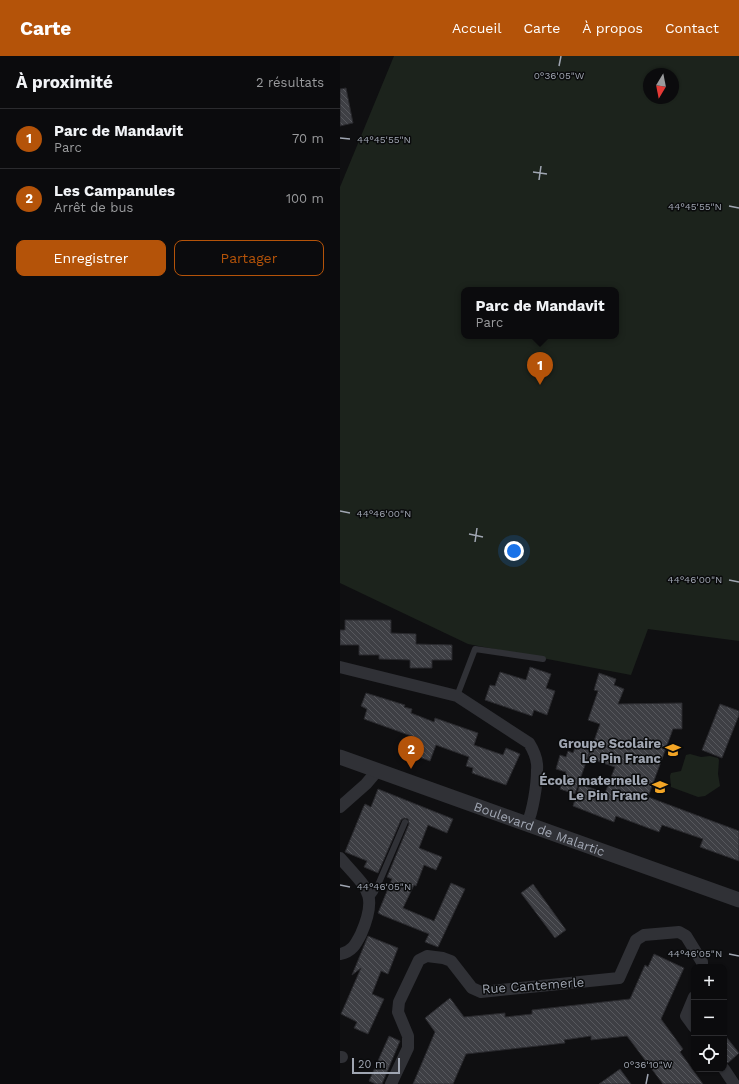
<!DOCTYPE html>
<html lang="fr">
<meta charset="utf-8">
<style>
:root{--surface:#0b0b0d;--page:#19191b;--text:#f1f3f6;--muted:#9a9b9d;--line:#2b2b2e;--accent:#b45309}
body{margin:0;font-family:"Work Sans",sans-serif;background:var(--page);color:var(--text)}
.controls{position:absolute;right:12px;bottom:12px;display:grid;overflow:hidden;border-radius:8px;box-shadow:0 1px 3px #0004}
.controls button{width:36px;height:36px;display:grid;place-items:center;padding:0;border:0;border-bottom:1px solid var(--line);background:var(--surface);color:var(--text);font:20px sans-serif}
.compass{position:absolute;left:303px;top:12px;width:36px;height:36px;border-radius:50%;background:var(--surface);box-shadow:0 1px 3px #0004;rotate:190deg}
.scale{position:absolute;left:12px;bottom:10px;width:48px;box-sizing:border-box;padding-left:4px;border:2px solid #a0a6b2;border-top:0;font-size:11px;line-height:14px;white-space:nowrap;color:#a0a6b2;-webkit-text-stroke:3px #0a0b0c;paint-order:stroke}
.you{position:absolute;left:174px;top:495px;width:14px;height:14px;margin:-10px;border:3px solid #fff;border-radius:50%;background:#1a73e8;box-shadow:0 0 0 6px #1a73e833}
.badge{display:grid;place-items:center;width:26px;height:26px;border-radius:50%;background:var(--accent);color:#fff;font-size:13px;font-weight:700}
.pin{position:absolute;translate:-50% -33px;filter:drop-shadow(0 1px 2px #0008)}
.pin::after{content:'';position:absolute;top:21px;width:14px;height:12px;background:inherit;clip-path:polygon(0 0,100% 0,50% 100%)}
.popup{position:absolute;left:121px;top:231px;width:158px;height:52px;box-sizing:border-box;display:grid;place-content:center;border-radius:8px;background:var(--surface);filter:drop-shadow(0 1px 3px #0005);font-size:13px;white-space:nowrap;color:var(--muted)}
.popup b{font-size:15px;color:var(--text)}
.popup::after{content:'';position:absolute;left:50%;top:100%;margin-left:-8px;border:8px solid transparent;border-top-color:var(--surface)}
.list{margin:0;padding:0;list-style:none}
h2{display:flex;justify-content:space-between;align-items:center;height:52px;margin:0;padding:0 16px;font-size:17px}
h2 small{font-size:13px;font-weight:400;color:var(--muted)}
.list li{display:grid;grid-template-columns:26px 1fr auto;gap:12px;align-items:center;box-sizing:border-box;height:60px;padding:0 16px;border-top:1px solid var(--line)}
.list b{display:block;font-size:15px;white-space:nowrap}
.list p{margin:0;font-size:13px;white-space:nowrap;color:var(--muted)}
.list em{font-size:13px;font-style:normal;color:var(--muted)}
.actions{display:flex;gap:8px;padding:12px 16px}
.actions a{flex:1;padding:9px 0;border:1px solid var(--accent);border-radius:8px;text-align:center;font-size:14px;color:var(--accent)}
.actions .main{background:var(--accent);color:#fff}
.icon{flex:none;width:22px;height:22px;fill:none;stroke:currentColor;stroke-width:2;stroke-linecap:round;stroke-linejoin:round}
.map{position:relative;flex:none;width:399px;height:1028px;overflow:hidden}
header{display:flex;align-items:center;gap:24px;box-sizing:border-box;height:56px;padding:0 20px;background:var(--accent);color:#fff}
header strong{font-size:19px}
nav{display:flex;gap:22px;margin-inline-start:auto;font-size:14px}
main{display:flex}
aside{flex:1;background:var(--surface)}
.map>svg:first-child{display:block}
</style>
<header>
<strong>Carte</strong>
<nav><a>Accueil</a><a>Carte</a><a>À propos</a><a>Contact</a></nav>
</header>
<main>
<aside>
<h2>À proximité<small>2 résultats</small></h2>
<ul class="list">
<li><span class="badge">1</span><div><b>Parc de Mandavit</b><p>Parc</p></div><em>70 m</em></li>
<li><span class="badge">2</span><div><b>Les Campanules</b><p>Arrêt de bus</p></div><em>100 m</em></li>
</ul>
<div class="actions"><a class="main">Enregistrer</a><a>Partager</a></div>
</aside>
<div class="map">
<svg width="399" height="1028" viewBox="0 0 399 1028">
<defs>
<pattern id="building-back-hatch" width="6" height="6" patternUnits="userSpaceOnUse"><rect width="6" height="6" fill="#3e3f44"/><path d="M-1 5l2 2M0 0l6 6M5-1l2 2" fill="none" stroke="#57585d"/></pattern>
</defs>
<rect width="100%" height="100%" fill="#0f0f11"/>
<!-- green -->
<path fill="#1c231c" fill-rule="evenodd" d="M54,0H399V585L308,573L291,619L128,588L0,527V131ZM309,18H333V42H309ZM124,234H276V280H124Z
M350,698L361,701L370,700L378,702L379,704L378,718L380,730L365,740L358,741L331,731L330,720L331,717L341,715L346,699Z"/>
<!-- building -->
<path fill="url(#building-back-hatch)" stroke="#29292d" d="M6,32L13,67L0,70V33Z
M5,564H51V577L76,578V588L112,589V604H92V612H70V604L39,603V599H19V589H0V574H5Z
M190,611L211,618L206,632L215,635L207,659L194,654L192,660L145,644L150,629L155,630L160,616L186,624Z
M259,617L276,623L274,629L284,633L278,648L342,647V673H333L308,741L399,775V805L360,791L363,783L322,769L319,776L276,760L274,766L233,750L240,728L265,737L275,711L248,702L260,668L248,664L258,635L254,634Z
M26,637L65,649L64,651L72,653L71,657L94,666L95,662L138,677L134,689L163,699L166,692L180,698L166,729L132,717L133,712L126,710L129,701L96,689L90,705L71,698L77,682L24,663L27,653L21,650Z
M380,648L399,655V659L382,702L362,694Z
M237,687L251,692L235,738L220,733L226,716L216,713L220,699L226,701L228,695L233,697Z
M38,733L113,763L107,777L88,769L79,792L102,801L96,814L84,809L76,830L74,829L63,852L94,865L111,827L125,833L98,891L85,886L89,878L44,860L38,857L52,823L47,821L69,768L68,763L64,762L61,764L38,817L24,811L27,805L5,796L23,752L25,748L31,751Z
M193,828L226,874L215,882L181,837Z
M28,880L58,892L48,918L41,915L32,938L44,943L28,978L14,972L17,966L1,958L21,912L12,919Z
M314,898L344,912L321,963L343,993L340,996L363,1028H323L287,980L251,984V980L224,984L225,987L126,998L113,1028H73L95,976L85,962L110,942L124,961L165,957V961L192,958V954L290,943L305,909L308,911Z
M384,978L399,997L388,1007L384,1006Z
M49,980L60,985L42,1028H36L29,1025Z
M280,1013L291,1028H259Z"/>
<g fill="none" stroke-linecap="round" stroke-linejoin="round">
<!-- service -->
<path stroke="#303136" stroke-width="6" d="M117,640L135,593L203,603
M30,843L35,836L65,766"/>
<!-- minor -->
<path stroke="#303136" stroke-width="12" d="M0,611L117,640L189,687C194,695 198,704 197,714C197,729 193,755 187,768
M0,751L26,728L37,715
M0,802C26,832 39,837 21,878C16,888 12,896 0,898
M354,941L346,960L354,971
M0,1001H2
M384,1013L394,1028
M51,1028L68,992V980L58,956L59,946L79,904L87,900L103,902L111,905L132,932L141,936L279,922L296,884L304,879L339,876L346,880L362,906V911"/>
<!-- tertiary -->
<path stroke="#303136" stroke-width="15" id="s1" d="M0,701L399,844"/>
</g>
<!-- ticks -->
<path fill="none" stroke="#a0a6b2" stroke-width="1.5" d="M219,10L221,0M0,82L10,83M193,116L207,118M199,124L201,110M389,150L399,152M0,455L10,457M129,478L143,481M135,486L137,472M389,524L399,526M0,829L10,831M389,898L399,900M306,1028L308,1018"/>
<!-- icons -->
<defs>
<symbol id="school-bare" viewBox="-9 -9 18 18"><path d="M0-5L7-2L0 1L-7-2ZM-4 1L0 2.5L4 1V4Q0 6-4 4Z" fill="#f3a525" stroke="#0a0b0c" stroke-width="2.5" paint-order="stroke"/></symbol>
</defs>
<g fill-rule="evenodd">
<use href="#school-bare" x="322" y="683" width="22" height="22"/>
<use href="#school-bare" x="309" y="720" width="22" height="22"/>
</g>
<g text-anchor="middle" stroke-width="3" stroke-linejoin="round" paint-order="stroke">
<!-- poi labels -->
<g font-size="13" font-weight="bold" fill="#a0a6b2" stroke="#0a0b0c" text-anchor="end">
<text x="321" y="692">Groupe Scolaire<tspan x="321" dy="15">Le Pin Franc</tspan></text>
<text x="308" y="729">École maternelle<tspan x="308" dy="15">Le Pin Franc</tspan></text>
</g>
<!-- street labels -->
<g font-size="13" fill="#a0a6b2" stroke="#0a0b0c">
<text dy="5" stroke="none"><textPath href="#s1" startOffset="212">Boulevard de Malartic</textPath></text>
<text transform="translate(193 929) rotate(-4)" y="5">Rue Cantemerle</text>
</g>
</g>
<g font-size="10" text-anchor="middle" fill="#a0a6b2" stroke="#0a0b0c" stroke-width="3" stroke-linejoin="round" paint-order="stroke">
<text x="219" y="23">0°36'05"W</text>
<text x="44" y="87">44°45'55"N</text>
<text x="355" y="154">44°45'55"N</text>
<text x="44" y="461">44°46'00"N</text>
<text x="355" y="527">44°46'00"N</text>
<text x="44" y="834">44°46'05"N</text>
<text x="355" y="901">44°46'05"N</text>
<text x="308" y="1012">0°36'10"W</text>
</g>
</svg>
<div class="controls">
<button>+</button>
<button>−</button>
<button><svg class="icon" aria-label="locate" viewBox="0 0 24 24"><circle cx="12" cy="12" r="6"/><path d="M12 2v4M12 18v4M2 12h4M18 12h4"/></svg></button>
</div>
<svg class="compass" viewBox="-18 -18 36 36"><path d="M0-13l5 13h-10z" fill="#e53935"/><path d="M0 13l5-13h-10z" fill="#9a9b9d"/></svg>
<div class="scale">20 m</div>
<div class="you"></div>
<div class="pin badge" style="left:200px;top:329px">1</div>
<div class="popup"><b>Parc de Mandavit</b>Parc</div>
<div class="pin badge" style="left:71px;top:713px">2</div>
</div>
</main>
